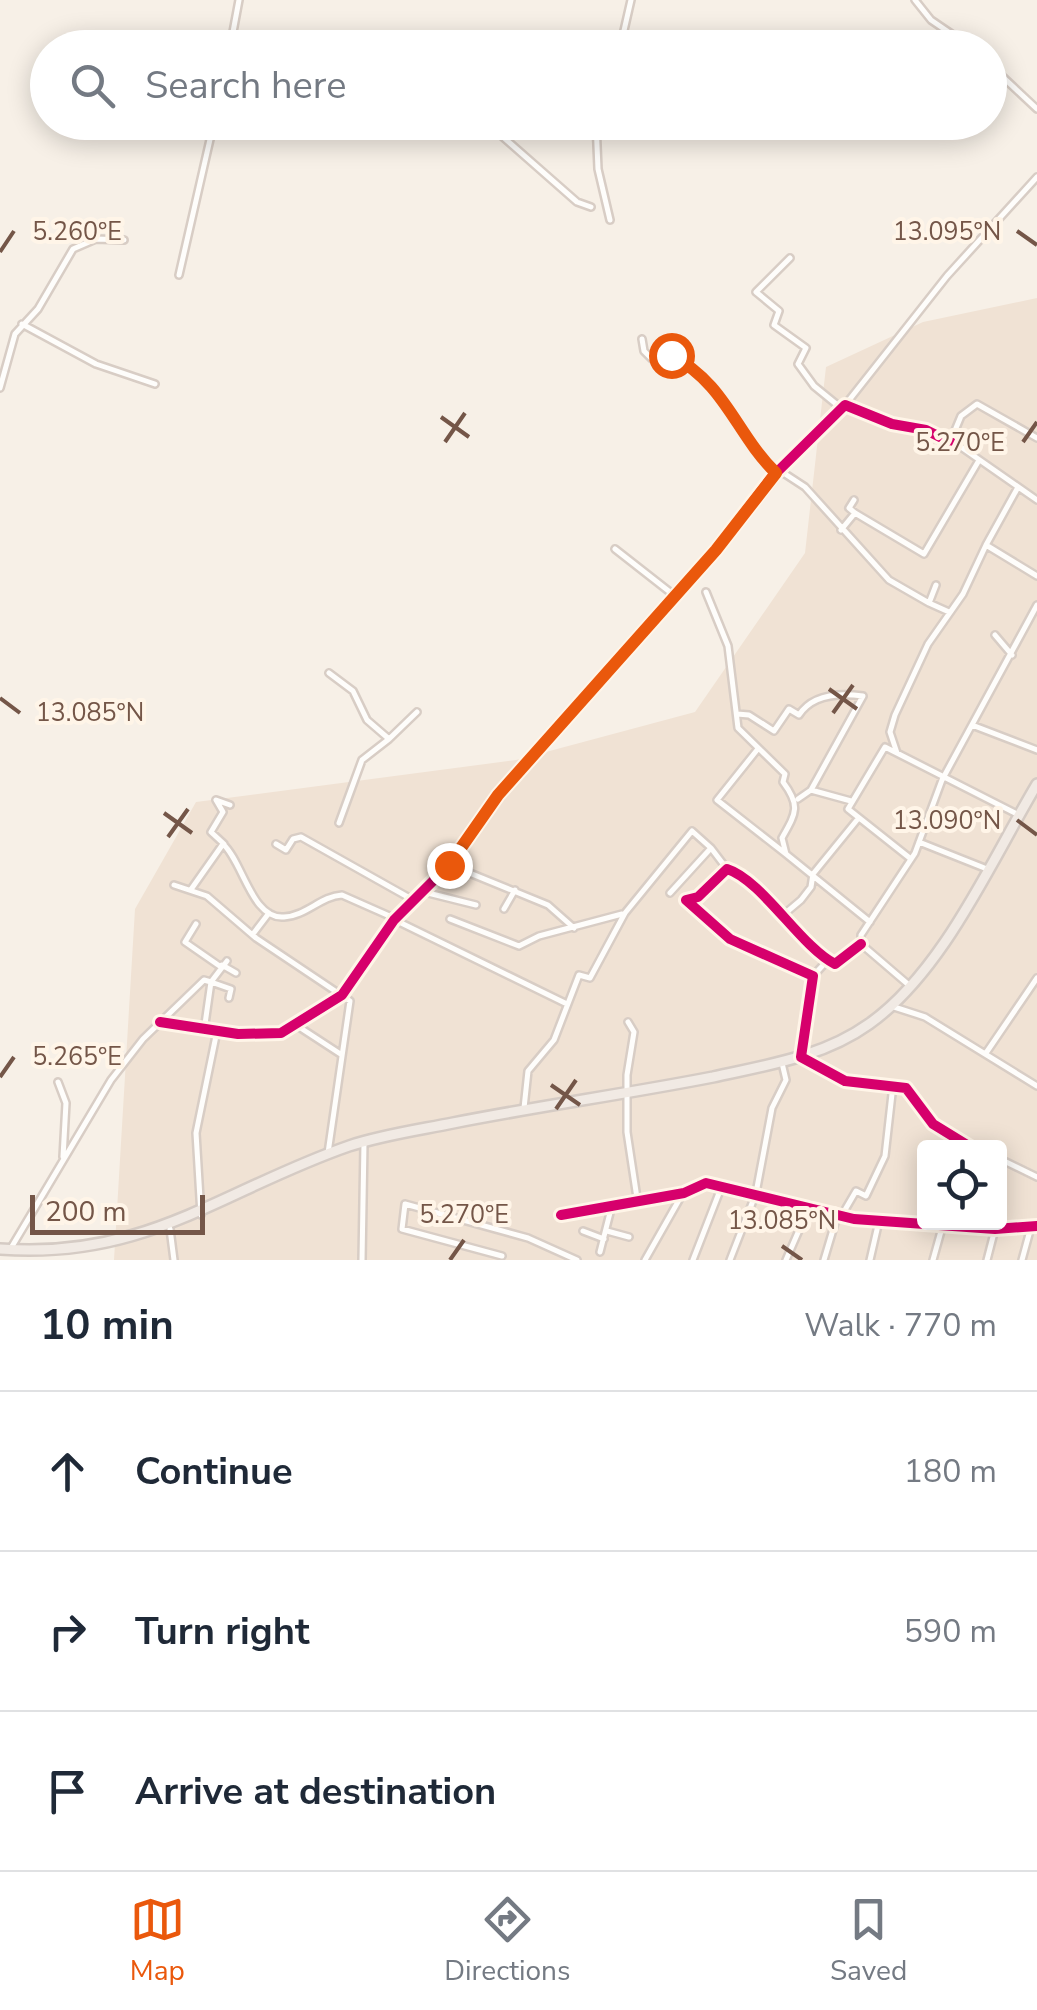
<!DOCTYPE html>
<meta charset="utf-8">
<style>
:root{--surface:#fff;--page:#f6f6f7;--text:#1f2937;--muted:#747a83;--line:#e0e1e3;--accent:#ea580c}
body{margin:0;font-family:"Nunito Sans",sans-serif;background:var(--page);color:var(--text)}
.controls{position:absolute;right:30px;bottom:30px;display:grid;overflow:hidden;border-radius:10px;box-shadow:0 5px 25px #0003}
.controls button{width:90px;height:90px;display:grid;place-items:center;padding:0;border:0;border-bottom:2px solid var(--line);background:var(--surface);color:var(--text);font:50px sans-serif}
.scale{position:absolute;left:30px;bottom:25px;width:175px;box-sizing:border-box;padding-left:10px;border:5px solid #745648;border-top:0;font-size:28px;line-height:35px;white-space:nowrap;color:#745648;-webkit-text-stroke:8px #fff5e8;paint-order:stroke}
.stop{position:absolute;width:30px;height:30px;margin:-22px;border:8px solid #ea580c;border-radius:50%;background:#fff}
.stop.end{background:#ea580c;border-color:#fff;box-shadow:0 2px 10px #0008}
.list{margin:0;padding:0;list-style:none}
h2{display:flex;justify-content:space-between;align-items:center;height:130px;margin:0;padding:0 40px;font-size:42px}
h2 small{font-size:32px;font-weight:400;color:var(--muted)}
.list li{display:grid;grid-template-columns:65px 1fr auto;gap:30px;align-items:center;box-sizing:border-box;height:160px;padding:0 40px;border-top:2px solid var(--line)}
.list b{display:block;font-size:38px;white-space:nowrap}
.list em{font-size:32px;font-style:normal;color:var(--muted)}
.icon{flex:none;width:55px;height:55px;fill:none;stroke:currentColor;stroke-width:2;stroke-linecap:round;stroke-linejoin:round}
.map{position:relative;flex:none;width:1037px;height:1260px;overflow:hidden}
.search{position:absolute;background:var(--surface);box-shadow:0 5px 25px #0003;left:30px;right:30px;top:30px;height:110px;display:flex;align-items:center;gap:25px;box-sizing:border-box;padding:0 35px;border-radius:55px;color:var(--muted);font-size:38px}
.sheet{height:610px;background:var(--surface)}
nav{display:flex;justify-content:space-around;align-items:center;box-sizing:border-box;height:140px;border-top:2px solid var(--line);background:var(--surface);font-size:28px;color:var(--muted)}
nav a{display:grid;justify-items:center;gap:5px}
nav .on{color:var(--accent)}
.map>svg:first-child{display:block}
</style>
<div class="map">
<svg width="1037" height="1260" viewBox="0 0 1037 1260">
<rect width="100%" height="100%" fill="#f7f0e7"/>
<!-- residential -->
<path fill="#f0e2d4" fill-rule="evenodd" d="M1037,298V1260H114L135,909L196,802L516,760L695,712L805,553L826,367L923,322ZM924,1148H1000V1222H924Z"/>
<g fill="none" stroke-linecap="round" stroke-linejoin="round">
<defs>
<path id="minor" d="M915,0L931,20L972,48
M230,48L239,0
M620,48L631,0
M990,65L1037,109
M486,122L577,202L591,207
M596,122L598,169L610,220
M790,258L756,292L779,311L774,325L806,348L798,364L814,386L841,408
M179,275L214,122
M22,324L96,364L155,384
M642,339L644,351L652,359L671,355C724,383 736,434 776,473
M0,388L15,334L38,309L73,249L96,239L124,240
M846,404L947,276L1037,177
M1037,438L977,404L961,416L951,440L1037,500
M779,470L805,487L889,580L929,603L936,585
M1017,489L986,545L1037,576
M854,500L849,508L855,513L924,554L978,462
M841,530L855,513
M615,549L675,596
M706,592L728,646L738,728L785,774L783,782C801,806 796,813 782,838L786,854L870,922
M929,603L949,612
M995,635L1012,655
M329,673L353,691L367,720L389,739L417,712
M737,714L749,715L774,731L789,709L799,715C813,693 841,693 863,696L811,790
M972,725L1037,750
M757,750L717,800L786,854
M897,753L890,732L895,715L928,644L963,594L986,545
M798,799L811,790L851,801
M339,823L362,760L389,739
M919,842L987,869
M224,844L211,832L223,812L216,800L230,805
M276,844L286,850L293,839L301,837L415,901
M911,859L848,809L885,747L1019,815
M450,865L548,905L574,928
M174,885L207,896L256,938L350,1001L328,1153
M192,888L223,844C243,862 252,920 284,917C306,916 321,896 342,895L394,918
M424,892L476,905
M670,893L711,848L727,869
M504,909L515,890
M782,916L801,900L811,887L813,874L857,820
M450,919L519,946L539,936L622,914
M395,920L567,1004
M196,924L185,942L221,967
M253,934L269,913
M861,944L835,964C801,947 762,880 727,869L698,897L686,900L730,939L813,976L801,1057L845,1081L906,1088L933,1124L972,1148
M222,965L236,973
M813,976L826,962
M910,986L861,944V935L915,853L942,780L1037,605
M891,1006L925,1017L1037,1086
M160,1022L238,1034L281,1033L342,995L394,920L449,865L498,795L716,550L772,477L845,405L892,424L926,430L952,443
M628,1022L634,1032L627,1075V1132L637,1198
M296,1025L342,1055
M204,1031L211,982L231,989L229,998
M986,1053L1037,978
M58,1082L66,1103L63,1157
M524,1108L528,1071L554,1040L579,975L590,978L625,913L692,831L711,848
M1000,1159L1037,1177
M201,1215L196,1133L217,1031
M561,1215L684,1193L706,1183L854,1219L995,1229L1037,1226
M842,1215L856,1191L866,1196L885,1156L893,1085
M170,1229L174,1260
M583,1231L604,1239
M607,1231L629,1237
M11,1248L111,1080L143,1039L204,980L211,982L227,961
M600,1252L612,1205
M502,1256L402,1229L405,1204L528,1238L577,1260
M362,1260L364,1143
M645,1260L683,1193
M693,1260L721,1188
M730,1260L756,1193L772,1108L786,1080L782,1063
M786,1260L810,1205
M824,1260L838,1213
M870,1260L879,1221
M933,1260L943,1224
M987,1260L995,1229
M1022,1260L1031,1227"/>
<path id="trunk" d="M0,1249C146,1260 222,1190 349,1146C382,1135 418,1130 453,1123C539,1106 626,1094 713,1077C767,1065 823,1057 869,1024C943,972 991,861 1037,784"/>
</defs>
<!-- minor casing -->
<use href="#minor" stroke="#d8cdc5" stroke-width="10"/>
<!-- trunk casing -->
<use href="#trunk" stroke="#d5cbc4" stroke-width="14"/>
<!-- minor -->
<use href="#minor" stroke="#fefdfb" stroke-width="5"/>
<!-- trunk -->
<use href="#trunk" stroke="#f1eae4" stroke-width="9"/>
<defs>
<path id="cycleway" d="M861,944L835,964C801,947 762,880 727,869L698,897L686,900L730,939L813,976L801,1057L845,1081L906,1088L933,1124L972,1148
M160,1022L238,1034L281,1033L342,995L394,920L449,865L498,795L716,550L772,477L845,405L892,424L926,430L952,443
M561,1215L684,1193L706,1183L854,1219L995,1229L1037,1226"/>
</defs>
<!-- cycleway casing -->
<use href="#cycleway" stroke="#fff5e8" stroke-width="16"/>
<!-- cycleway -->
<use href="#cycleway" stroke="#d6006c" stroke-width="10"/>
</g>
<g fill="none" stroke-linecap="round" stroke-linejoin="round">
<!-- route -->
<path stroke="#ea580c" stroke-width="12" d="M449,865L498,795L716,550L776,473C735,433 727,385 671,355"/>
</g>
<!-- ticks -->
<path fill="none" stroke="#745648" stroke-width="4" d="M1017,231L1037,245M0,252L14,231M441,417L469,437M445,442L465,413M1023,442L1037,422M829,689L857,709M0,698L20,713M833,713L853,685M164,813L192,833M1017,820L1037,835M168,837L188,809M0,1077L14,1057M551,1085L580,1105M556,1109L576,1080M782,1246L802,1260M450,1260L464,1240"/>
<g font-size="25" text-anchor="middle" fill="#745648" stroke="#fff5e8" stroke-width="8" stroke-linejoin="round" paint-order="stroke">
<text x="947" y="240">13.095°N</text>
<text x="77" y="240">5.260°E</text>
<text x="960" y="451">5.270°E</text>
<text x="90" y="721">13.085°N</text>
<text x="947" y="829">13.090°N</text>
<text x="77" y="1065">5.265°E</text>
<text x="464" y="1223">5.270°E</text>
<text x="782" y="1229">13.085°N</text>
</g>
</svg>
<div class="controls">
<button><svg class="icon" aria-label="locate" viewBox="0 0 24 24"><circle cx="12" cy="12" r="6"/><path d="M12 2v4M12 18v4M2 12h4M18 12h4"/></svg></button>
</div>
<div class="scale">200 m</div>
<div class="stop" style="left:671px;top:355px"></div>
<div class="stop end" style="left:449px;top:865px"></div>
<div class="search"><svg class="icon" aria-label="search" viewBox="0 0 24 24"><circle cx="10" cy="10" r="6"/><path d="M15 15l6 6"/></svg>Search here</div>
</div>
<section class="sheet">
<h2>10 min<small>Walk · 770 m</small></h2>
<ul class="list">
<li><svg class="icon" aria-label="ahead" viewBox="0 0 24 24"><path d="M12 20V5M6 11l6-6 6 6"/></svg><div><b>Continue</b></div><em>180 m</em></li>
<li><svg class="icon" aria-label="right" viewBox="0 0 24 24"><path d="M7 20v-9h11M14 6l5 5-5 5"/></svg><div><b>Turn right</b></div><em>590 m</em></li>
<li><svg class="icon" aria-label="arrive" viewBox="0 0 24 24"><path d="M6 21V4h12l-3 4 3 4H6"/></svg><div><b>Arrive at destination</b></div></li>
</ul>
</section>
<nav>
<a class="on"><svg class="icon" aria-label="map" viewBox="0 0 24 24"><path d="M3 6l6-2 6 2 6-2v14l-6 2-6-2-6 2zM9 4v14M15 6v14"/></svg>Map</a>
<a><svg class="icon" aria-label="directions" viewBox="0 0 24 24"><path d="M12 3l9 9-9 9-9-9zM9 14v-3h6M13 9l2 2-2 2"/></svg>Directions</a>
<a><svg class="icon" aria-label="saved" viewBox="0 0 24 24"><path d="M7 4h10v16l-5-4-5 4z"/></svg>Saved</a>
</nav>
